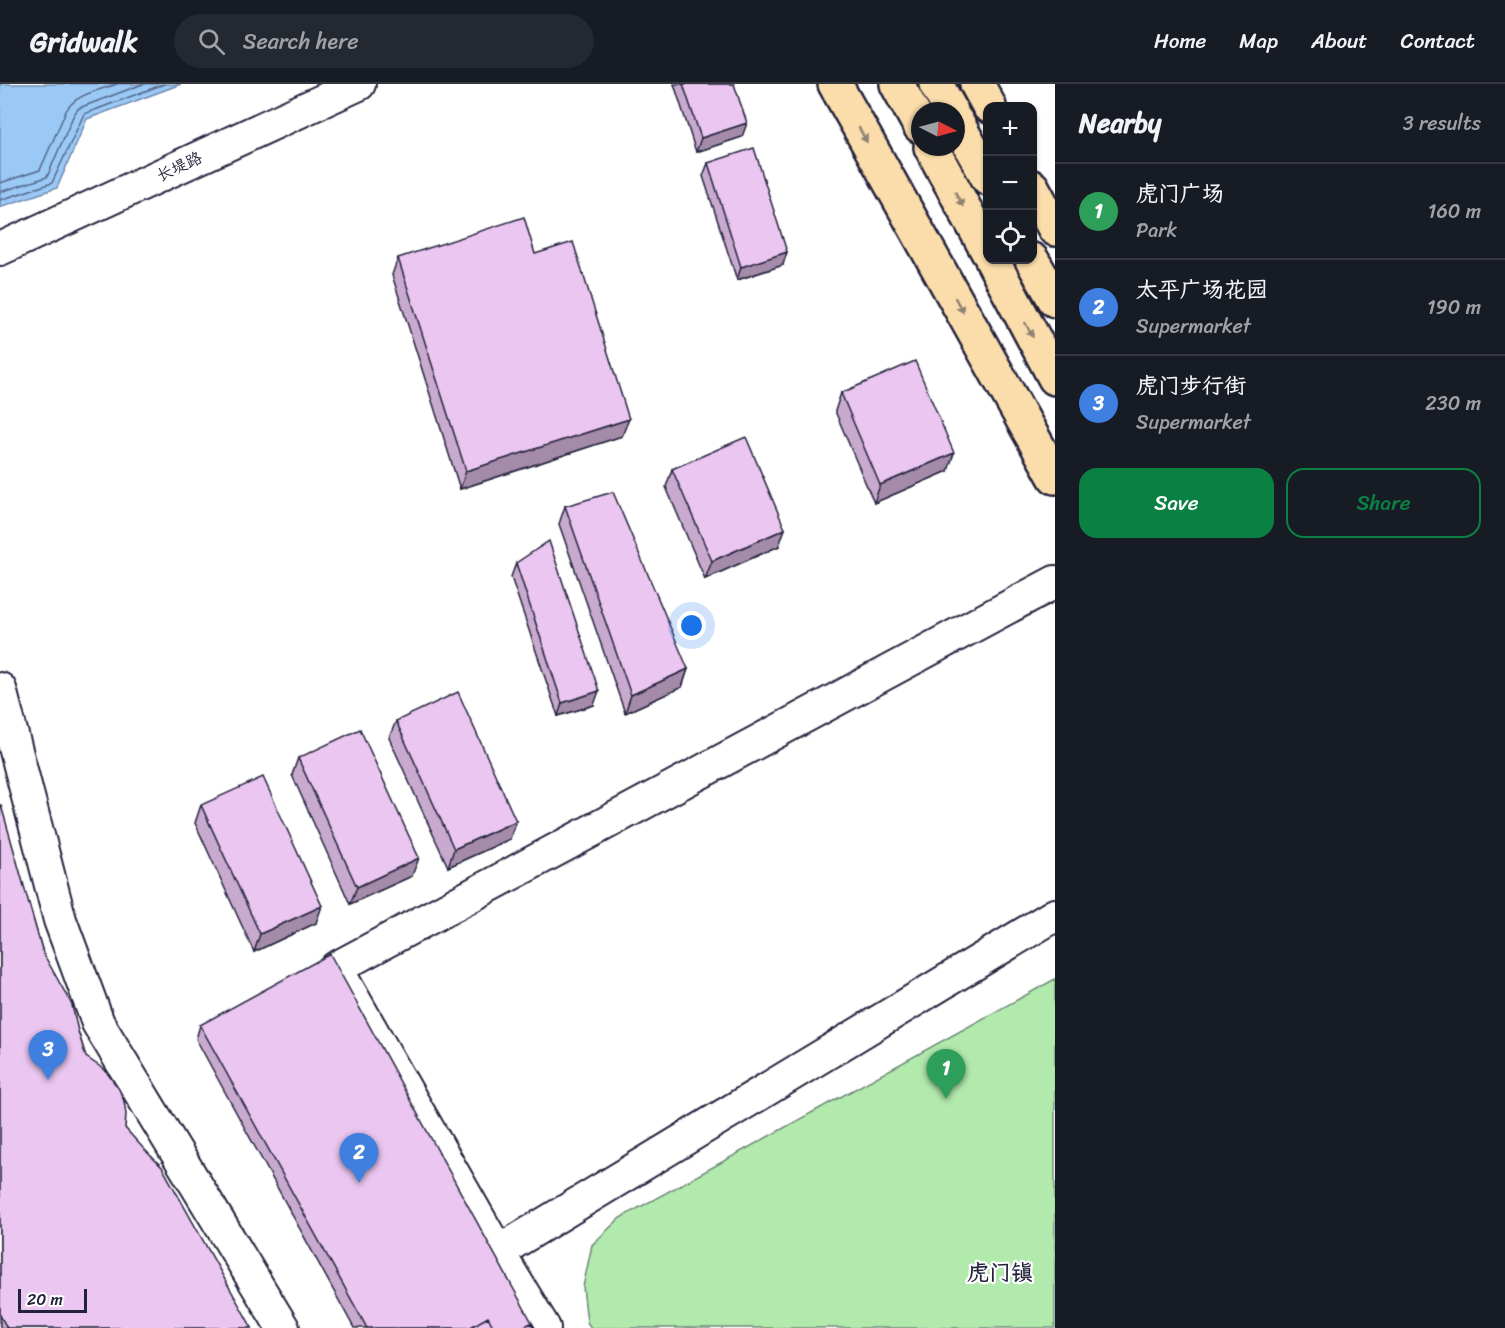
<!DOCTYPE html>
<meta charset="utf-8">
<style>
:root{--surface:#171b24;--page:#242831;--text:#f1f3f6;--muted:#9ea1a6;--line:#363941;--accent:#0b8043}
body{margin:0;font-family:Sriracha,"LXGW WenKai TC",sans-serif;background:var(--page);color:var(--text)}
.controls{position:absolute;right:18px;top:18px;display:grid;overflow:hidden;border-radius:12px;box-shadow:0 2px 4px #0004}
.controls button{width:54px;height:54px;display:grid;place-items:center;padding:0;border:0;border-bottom:2px solid var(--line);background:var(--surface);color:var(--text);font:30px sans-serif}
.compass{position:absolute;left:911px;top:18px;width:54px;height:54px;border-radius:50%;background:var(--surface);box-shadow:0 2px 4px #0004;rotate:96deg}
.scale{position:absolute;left:18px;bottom:15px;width:69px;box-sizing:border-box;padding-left:6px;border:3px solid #22223b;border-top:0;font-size:16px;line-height:21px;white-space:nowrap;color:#22223b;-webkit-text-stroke:4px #fff;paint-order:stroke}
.you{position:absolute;left:692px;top:542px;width:21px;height:21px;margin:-15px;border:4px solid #fff;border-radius:50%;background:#1a73e8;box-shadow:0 0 0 9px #1a73e833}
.badge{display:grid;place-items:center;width:39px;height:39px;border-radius:50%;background:var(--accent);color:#fff;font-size:20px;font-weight:700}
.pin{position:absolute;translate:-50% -50px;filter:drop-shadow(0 2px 3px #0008)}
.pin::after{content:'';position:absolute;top:32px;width:21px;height:18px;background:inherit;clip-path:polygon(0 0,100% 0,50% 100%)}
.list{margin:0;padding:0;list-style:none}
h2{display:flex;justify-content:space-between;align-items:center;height:78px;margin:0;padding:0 24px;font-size:26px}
h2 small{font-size:20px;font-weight:400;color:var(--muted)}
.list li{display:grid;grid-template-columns:39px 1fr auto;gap:18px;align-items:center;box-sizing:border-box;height:96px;padding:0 24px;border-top:2px solid var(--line)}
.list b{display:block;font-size:22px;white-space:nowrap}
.list p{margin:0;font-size:20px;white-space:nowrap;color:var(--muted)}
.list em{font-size:20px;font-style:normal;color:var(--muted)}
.actions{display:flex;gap:12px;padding:18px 24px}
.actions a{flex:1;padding:14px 0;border:2px solid var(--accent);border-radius:18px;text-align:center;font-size:21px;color:var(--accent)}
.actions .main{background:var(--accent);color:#fff}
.icon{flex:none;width:33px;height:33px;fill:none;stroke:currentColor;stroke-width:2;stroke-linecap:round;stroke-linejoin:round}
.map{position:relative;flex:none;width:1055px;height:1244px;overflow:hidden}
header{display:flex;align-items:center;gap:36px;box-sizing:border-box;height:84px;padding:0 30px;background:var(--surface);border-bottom:2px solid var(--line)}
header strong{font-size:28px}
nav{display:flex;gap:33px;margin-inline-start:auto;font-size:21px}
.search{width:420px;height:54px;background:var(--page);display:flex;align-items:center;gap:15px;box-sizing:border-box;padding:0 21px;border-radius:33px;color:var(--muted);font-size:22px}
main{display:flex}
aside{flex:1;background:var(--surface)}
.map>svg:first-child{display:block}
</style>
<header>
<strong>Gridwalk</strong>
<div class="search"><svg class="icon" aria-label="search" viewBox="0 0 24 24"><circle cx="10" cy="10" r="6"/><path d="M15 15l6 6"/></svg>Search here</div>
<nav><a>Home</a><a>Map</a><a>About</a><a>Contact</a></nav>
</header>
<main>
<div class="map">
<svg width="1055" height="1244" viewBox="0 0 1055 1244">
<rect width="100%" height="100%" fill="#fff"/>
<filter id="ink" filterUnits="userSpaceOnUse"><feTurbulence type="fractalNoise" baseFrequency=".0167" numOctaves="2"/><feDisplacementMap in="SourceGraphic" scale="12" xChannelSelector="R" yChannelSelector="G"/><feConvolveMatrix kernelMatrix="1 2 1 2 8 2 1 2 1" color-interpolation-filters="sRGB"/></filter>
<g filter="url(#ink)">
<!-- green -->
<path fill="#b2eaad" stroke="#6a8674" stroke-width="1.5" d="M1055,895V1244H591L587,1238L583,1203L592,1161L620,1134Z"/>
<!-- water -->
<path fill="#9bc9f6" stroke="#6b86ab" stroke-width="1.5" d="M0,0H181L87,35L57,104L0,123Z"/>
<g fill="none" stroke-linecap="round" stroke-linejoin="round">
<!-- shore -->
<path stroke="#526586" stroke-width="1.5" d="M0,99L40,86L66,27C75,10 100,6 117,0
M0,108L47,93L74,30L79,24L143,0
M0,116L52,99L84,30L164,0"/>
<defs>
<path id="minor" d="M0,165L359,0
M0,605L60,836L98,939L283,1244
M498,1168L1055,831
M544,1244L498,1168L336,884L1055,498"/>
<path id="major" d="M835,0L1055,393
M897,0L920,42
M936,0L951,27
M977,0L989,22
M956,37L988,94
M931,63L988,168
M1032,103L1055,145
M992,176L1055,294
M1032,176L1055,216"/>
</defs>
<!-- minor casing -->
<use href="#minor" stroke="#22223b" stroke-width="36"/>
<!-- major casing -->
<use href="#major" stroke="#22223b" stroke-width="38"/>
<!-- minor -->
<use href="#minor" stroke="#fff" stroke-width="32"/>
<!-- major -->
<use href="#major" stroke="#fbddab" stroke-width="33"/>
</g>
<!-- wall -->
<path fill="#c9aacf" stroke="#22223b" stroke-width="1.5" d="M674,0H734L742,53L696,68Z
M708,79L783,181L737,196L703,92Z
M535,170L622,352L460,405L392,191L398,174Z
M841,309L948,387L874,419L835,327Z
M672,385L779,462L705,495L666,403Z
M565,422L688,585L682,603L625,629L559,440Z
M516,479L594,621L558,632L511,493Z
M396,637L510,755L448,783L389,654Z
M298,674L412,792L350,820L292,691Z
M0,721L43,869L78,947L86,973L125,1044L252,1244H0Z
M201,721L316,839L254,868L195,739Z
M200,941L535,1244H354L196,955Z"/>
<!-- shaded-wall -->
<path fill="#a48ba9" stroke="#22223b" stroke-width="1.5" d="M747,39L742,53L696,68L701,54Z
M787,168L783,181L737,196L741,183Z
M629,335L622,352L460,405L466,387Z
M954,369L948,387L874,419L880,401Z
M785,445L779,462L705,495L712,477Z
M688,585L682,603L625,629L631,611Z
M599,607L594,621L558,632L562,619Z
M516,737L510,755L448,783L454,765Z
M419,774L412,792L350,820L357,803Z
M322,822L316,839L254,868L260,850Z"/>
<!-- building -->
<path fill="#eac6f1" stroke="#22223b" stroke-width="1.5" d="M683,0H734L747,39L701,54Z
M754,64L787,168L741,183L708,79Z
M524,133L535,170L573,158L629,335L466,387L398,174Z
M915,277L954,369L880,401L841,309Z
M746,353L785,445L712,477L672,385Z
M613,408L688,585L631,611L565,422Z
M549,457L599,607L562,619L516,479Z
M458,608L516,737L454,765L396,637Z
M360,645L419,774L357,803L298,674Z
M263,693L322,822L260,850L201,721Z
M0,721H1L43,869L72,921L78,947L86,973L105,986L119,1005L124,1017L126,1030L125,1044L143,1064L162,1083L252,1244H7L0,1231Z
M330,870L535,1244H534L531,1239L521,1244H494L488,1233L469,1244H367L200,941Z
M488,1233L494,1244H469Z
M531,1239L534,1244H521Z"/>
<!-- one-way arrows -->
<defs><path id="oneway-solid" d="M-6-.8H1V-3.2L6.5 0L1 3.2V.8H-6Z" transform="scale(1.5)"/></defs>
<g fill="#8e8073">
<use href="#oneway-solid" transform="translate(863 51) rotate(61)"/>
<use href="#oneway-solid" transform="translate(959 115) rotate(62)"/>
<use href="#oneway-solid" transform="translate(959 221) rotate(61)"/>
<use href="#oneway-solid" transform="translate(1029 246) rotate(62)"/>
</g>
</g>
<g text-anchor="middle" stroke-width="4.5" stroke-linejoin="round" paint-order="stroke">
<!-- street labels -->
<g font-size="16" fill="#22223b" stroke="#fff">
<text transform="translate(179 82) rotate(-25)" y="6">长堤路</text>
</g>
<!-- district labels -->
<g font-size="22" font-weight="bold" fill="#22223b" stroke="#fff">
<text x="1000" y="1196">虎门镇</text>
</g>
</g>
</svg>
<div class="controls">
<button>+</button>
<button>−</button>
<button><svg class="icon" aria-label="locate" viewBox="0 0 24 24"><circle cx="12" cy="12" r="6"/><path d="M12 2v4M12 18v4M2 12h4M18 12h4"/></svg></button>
</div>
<svg class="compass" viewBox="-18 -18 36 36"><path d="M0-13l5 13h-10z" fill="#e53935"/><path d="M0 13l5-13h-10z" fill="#9ea1a6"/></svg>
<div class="scale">20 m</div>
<div class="you"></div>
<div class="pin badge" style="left:946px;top:1015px;background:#2e9e5b">1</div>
<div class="pin badge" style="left:359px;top:1099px;background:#3f7fe0">2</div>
<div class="pin badge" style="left:48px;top:996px;background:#3f7fe0">3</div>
</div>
<aside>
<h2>Nearby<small>3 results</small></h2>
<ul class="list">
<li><span class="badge" style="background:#2e9e5b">1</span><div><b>虎门广场</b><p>Park</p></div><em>160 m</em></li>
<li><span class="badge" style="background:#3f7fe0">2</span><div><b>太平广场花园</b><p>Supermarket</p></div><em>190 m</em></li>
<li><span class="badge" style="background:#3f7fe0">3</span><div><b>虎门步行街</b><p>Supermarket</p></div><em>230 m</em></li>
</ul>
<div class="actions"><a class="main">Save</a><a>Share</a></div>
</aside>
</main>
